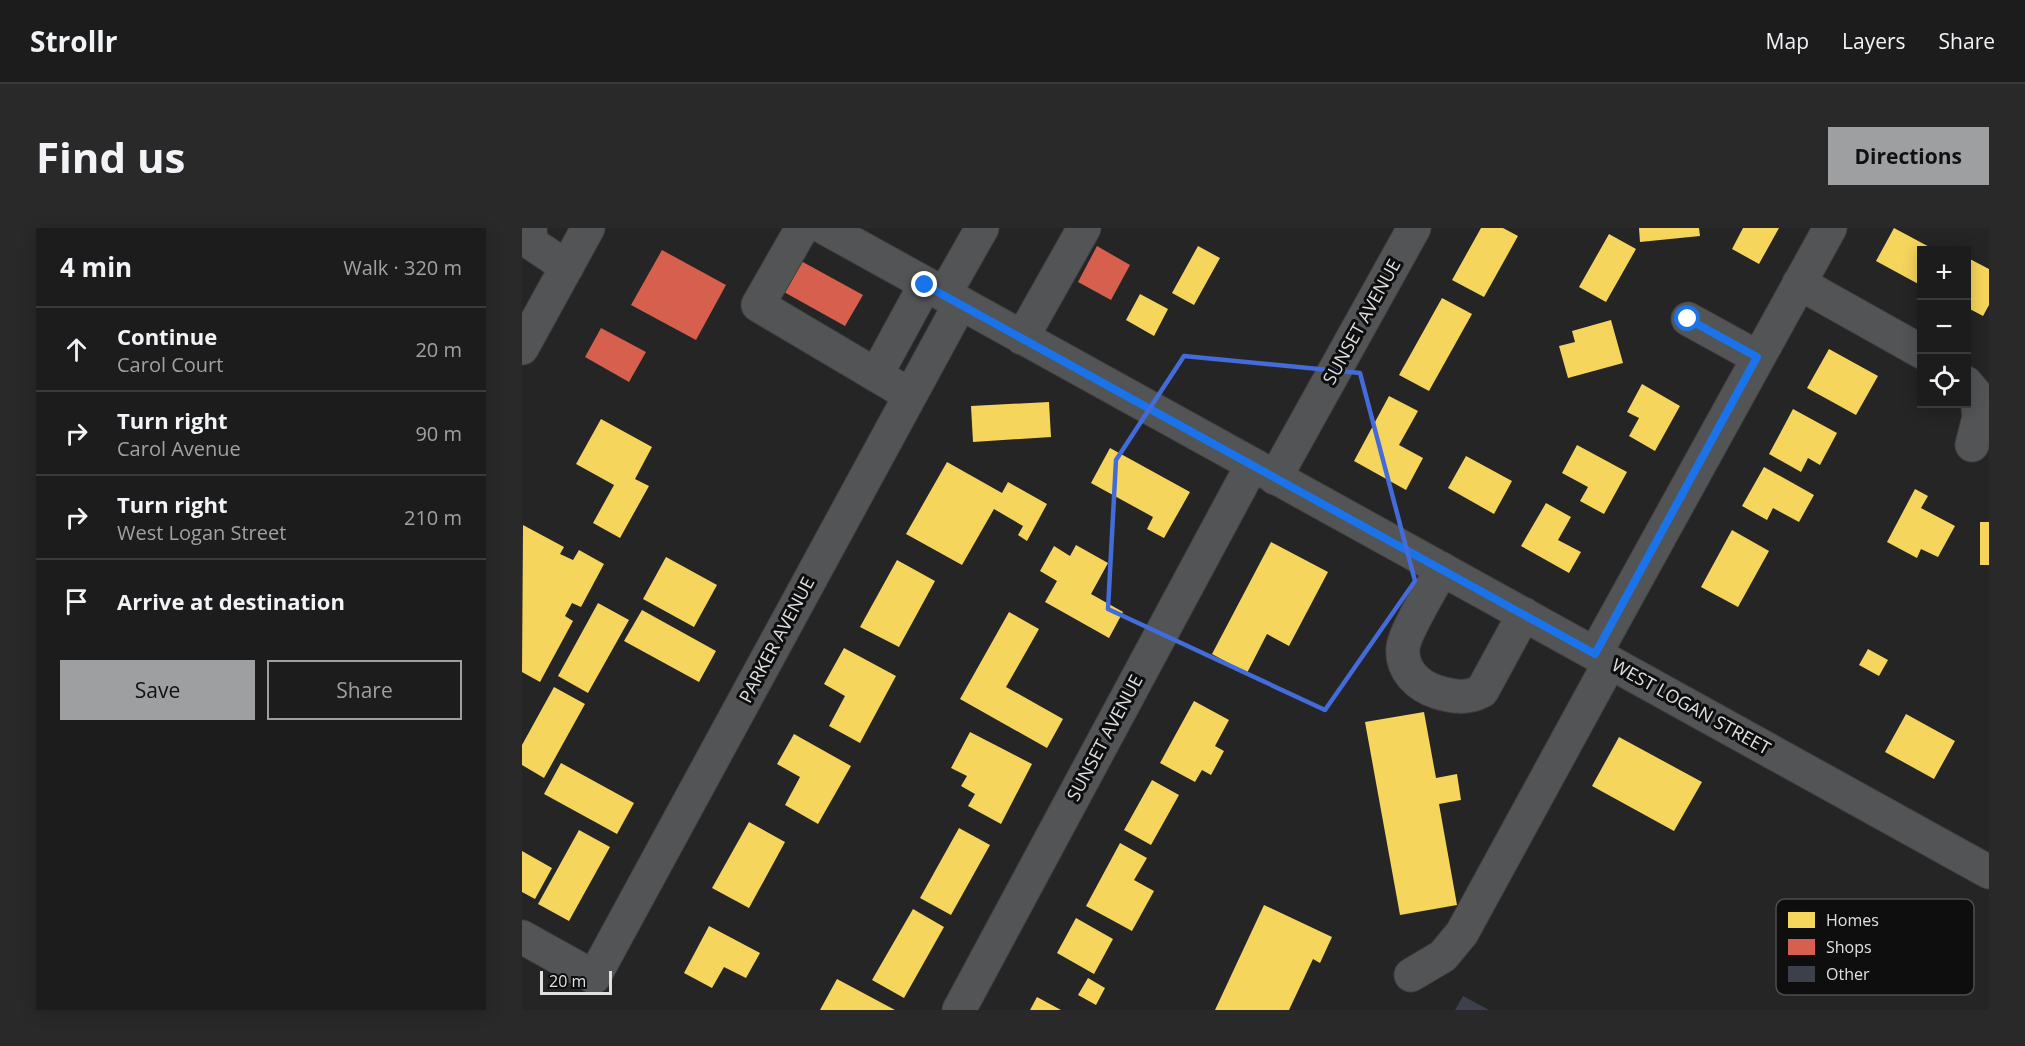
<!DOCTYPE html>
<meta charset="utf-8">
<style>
:root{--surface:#1c1c1c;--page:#292929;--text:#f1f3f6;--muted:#a0a1a3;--line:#3a3a3b;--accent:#9e9fa0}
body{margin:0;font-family:"Open Sans",sans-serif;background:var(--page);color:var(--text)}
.controls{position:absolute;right:18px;top:18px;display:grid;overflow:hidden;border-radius:0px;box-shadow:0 3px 15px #0003}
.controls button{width:54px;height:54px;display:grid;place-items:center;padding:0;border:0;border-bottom:2px solid var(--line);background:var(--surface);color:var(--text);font:30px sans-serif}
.scale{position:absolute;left:18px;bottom:15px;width:72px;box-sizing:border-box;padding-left:6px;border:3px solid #dfe0e2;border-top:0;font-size:16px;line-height:21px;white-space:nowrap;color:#dfe0e2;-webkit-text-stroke:4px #0e0e0f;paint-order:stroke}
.stop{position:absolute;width:18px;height:18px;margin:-14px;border:4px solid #1a73e8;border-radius:50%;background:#fff}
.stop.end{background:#1a73e8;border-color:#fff;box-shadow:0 2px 6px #0008}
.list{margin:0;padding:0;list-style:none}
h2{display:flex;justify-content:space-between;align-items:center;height:78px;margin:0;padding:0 24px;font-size:26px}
h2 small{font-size:20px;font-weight:400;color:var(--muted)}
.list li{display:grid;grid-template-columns:39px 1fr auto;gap:18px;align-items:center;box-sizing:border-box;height:84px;padding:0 24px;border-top:2px solid var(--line)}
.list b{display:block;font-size:22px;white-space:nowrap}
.list p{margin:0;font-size:20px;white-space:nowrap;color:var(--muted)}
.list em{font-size:20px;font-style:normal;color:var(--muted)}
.actions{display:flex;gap:12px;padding:18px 24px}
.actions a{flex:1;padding:14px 0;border:2px solid var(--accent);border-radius:0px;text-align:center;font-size:21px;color:var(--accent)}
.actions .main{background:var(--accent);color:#111}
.icon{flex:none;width:33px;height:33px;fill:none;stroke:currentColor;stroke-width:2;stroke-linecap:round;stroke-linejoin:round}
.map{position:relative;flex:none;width:1467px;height:782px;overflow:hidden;border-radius:0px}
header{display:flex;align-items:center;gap:36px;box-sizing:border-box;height:84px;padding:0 30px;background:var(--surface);border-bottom:2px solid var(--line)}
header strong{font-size:28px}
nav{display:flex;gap:33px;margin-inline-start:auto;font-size:21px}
.intro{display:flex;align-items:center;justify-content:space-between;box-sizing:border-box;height:144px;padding:0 36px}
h1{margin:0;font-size:42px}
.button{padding:15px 27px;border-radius:0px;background:var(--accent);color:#111;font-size:21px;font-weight:700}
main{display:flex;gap:36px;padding:0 36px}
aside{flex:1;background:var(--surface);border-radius:0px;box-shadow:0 3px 15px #0003}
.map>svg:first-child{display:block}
</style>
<header>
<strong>Strollr</strong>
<nav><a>Map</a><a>Layers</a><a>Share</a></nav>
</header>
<div class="intro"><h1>Find us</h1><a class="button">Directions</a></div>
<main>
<aside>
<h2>4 min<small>Walk · 320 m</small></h2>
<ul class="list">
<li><svg class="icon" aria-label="ahead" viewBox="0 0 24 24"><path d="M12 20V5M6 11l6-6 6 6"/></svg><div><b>Continue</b><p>Carol Court</p></div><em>20 m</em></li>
<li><svg class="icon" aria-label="right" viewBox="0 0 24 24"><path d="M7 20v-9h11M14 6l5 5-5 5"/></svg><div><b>Turn right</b><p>Carol Avenue</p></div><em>90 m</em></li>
<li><svg class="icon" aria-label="right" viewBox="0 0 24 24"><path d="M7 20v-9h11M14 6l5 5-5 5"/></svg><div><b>Turn right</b><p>West Logan Street</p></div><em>210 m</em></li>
<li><svg class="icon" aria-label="arrive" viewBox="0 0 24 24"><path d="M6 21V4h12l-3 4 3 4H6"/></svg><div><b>Arrive at destination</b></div></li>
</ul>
<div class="actions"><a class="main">Save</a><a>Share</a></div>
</aside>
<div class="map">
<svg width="1467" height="782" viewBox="0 0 1467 782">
<rect width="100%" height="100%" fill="#252526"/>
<!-- homes -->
<path fill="#f6d55c" d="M959,0H981L996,8L962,69L930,52Z
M1117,0H1177L1178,8L1118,14Z
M1221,0H1257L1237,36L1210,21Z
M1372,0L1413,22H1400V58L1354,33Z
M1087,6L1114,21L1084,74L1057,59Z
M676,18L698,30L672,77L650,65Z
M1444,29L1467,41V77L1461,88L1444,79Z
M618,66L646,81L632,108L604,92Z
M920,70L950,86L907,163L877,147Z
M1089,92L1101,135L1046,150L1037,118L1053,114L1050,103Z
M1307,121L1356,148L1334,187L1285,160Z
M1120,156L1158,178L1133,223L1107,208L1117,190L1105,184Z
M867,168L896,183L877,217L901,230L884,262L832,233Z
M527,174L529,209L451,214L449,178Z
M1271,181L1315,205L1298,237L1286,230L1279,244L1247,226Z
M79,191L130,219L113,251L127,258L98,310L71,295L92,257L54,236Z
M1055,217L1105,244L1082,286L1058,273L1066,259L1040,245Z
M588,220L668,264L642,310L625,301L631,289L569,255Z
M944,228L990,253L972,286L926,260Z
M425,234L480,265L486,254L525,276L505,313L496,307L501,298L472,281L440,337L384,306Z
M1242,239L1292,267L1277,294L1251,280L1245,292L1220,278Z
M1393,261L1406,268L1399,280L1433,298L1416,329L1399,321L1395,330L1365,314Z
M1024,275L1049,289L1036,312L1059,324L1047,345L999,318Z
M1458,294H1467V337H1458Z
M1,297L42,319L38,326L51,332L57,322L82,336L59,379L50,375L43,388L51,393L18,454L0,444Z
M1210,302L1247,323L1216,379L1179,359Z
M749,314L806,344L767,418L745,406L725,445L690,426Z
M554,317L586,335L569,366L601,384L587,410L523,374L535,353L518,343L532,318L548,328Z
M144,329L195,357L172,399L121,371Z
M375,332L413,353L377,419L338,399Z
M76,375L107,392L66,465L36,448Z
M120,382L194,423L177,454L102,413Z
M487,384L517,401L484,459L541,491L525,520L438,471Z
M322,420L374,448L338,515L307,498L323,468L302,456Z
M1346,421L1366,432L1357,448L1337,437Z
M32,459L63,476L22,550L0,537V517Z
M672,473L707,492L693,518L702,523L689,547L680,542L673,554L638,535Z
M902,484L914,550L935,546L939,572L917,576L935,677L878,687L843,494Z
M1384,486L1433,513L1412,551L1363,524Z
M448,504L510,536L479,596L446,578L453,566L439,558L445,548L429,540Z
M272,506L329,538L296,596L263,577L278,549L255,536Z
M1097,509L1180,554L1152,603L1070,558Z
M39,535L112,575L95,606L22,566Z
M630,552L657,567L629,617L602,602Z
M227,594L263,614L227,680L190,660Z
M437,600L468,617L429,687L398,670Z
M57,602L88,619L47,693L16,676Z
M598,615L625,630L612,652L632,663L610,703L564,678Z
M0,623L30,640L13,671L0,664Z
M742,677L810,709L798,735L791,731L767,782H693Z
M391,681L422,699L382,770L350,752Z
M554,690L591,711L572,746L535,725Z
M187,698L238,725L224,750L202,739L190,760L162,745Z
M566,750L583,760L574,777L556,767Z
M315,751L373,782H298Z
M515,769L539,782H508Z"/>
<!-- shops -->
<path fill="#d6604d" d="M575,18L608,37L589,72L556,54Z
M140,22L204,57L174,112L109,77Z
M279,33L341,67L323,98L262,64Z
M79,100L124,124L107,154L63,129Z"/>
<!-- building -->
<path fill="#3c404a" d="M941,768L967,782H933Z"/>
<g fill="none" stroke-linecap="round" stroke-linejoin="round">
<defs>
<path id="minor" d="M8,0L9,15L45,39
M280,0L236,77L388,167
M303,0L1467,644
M1277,55L1400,124
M422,67L460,0
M1166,91L1235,129
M500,110L562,0
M0,120L66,0
M354,147L403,57
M1444,155L1455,168L1457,189L1450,217
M753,250L892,0
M920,341C911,358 882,405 881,420C879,442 896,458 915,464C931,469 945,471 960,463L1002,386
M1073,426L1308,0
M0,709L72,749L438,76
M889,747L921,728L940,705L1088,434
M437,782L730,237"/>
</defs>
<!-- minor casing -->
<use href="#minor" stroke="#404041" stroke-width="35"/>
<!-- minor -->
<use href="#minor" stroke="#535455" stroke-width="33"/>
</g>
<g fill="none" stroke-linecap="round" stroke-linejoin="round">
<!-- route -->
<path stroke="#1a73e8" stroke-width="8" d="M403,57L1073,426L1235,129L1166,91"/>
</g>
<!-- marked area -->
<path fill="none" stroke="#446bda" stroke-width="4.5" stroke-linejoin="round" d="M662,128L838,145L893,353L803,482L586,381L594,232Z"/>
<g text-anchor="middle" stroke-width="6" stroke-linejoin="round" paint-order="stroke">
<!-- street labels -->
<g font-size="18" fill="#dfe0e2" stroke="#0e0e0f">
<text transform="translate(840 94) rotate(-61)" y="6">SUNSET AVENUE</text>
<text transform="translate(255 412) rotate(-62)" y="6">PARKER AVENUE</text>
<text transform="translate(1169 479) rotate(29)" y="6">WEST LOGAN STREET</text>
<text transform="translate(583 510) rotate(-62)" y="6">SUNSET AVENUE</text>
</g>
</g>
<!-- legend -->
<rect x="1254" y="671" width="198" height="96" rx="9" fill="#0e0e0f" stroke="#4d4d4e" stroke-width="1.5"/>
<rect x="1266" y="684" width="27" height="16" fill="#f6d55c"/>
<rect x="1266" y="711" width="27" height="16" fill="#d6604d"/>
<rect x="1266" y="738" width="27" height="16" fill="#3c404a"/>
<g font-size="16" fill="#dfe0e2">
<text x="1304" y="698">Homes</text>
<text x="1304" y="725">Shops</text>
<text x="1304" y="752">Other</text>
</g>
</svg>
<div class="controls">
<button>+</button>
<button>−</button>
<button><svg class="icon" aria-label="locate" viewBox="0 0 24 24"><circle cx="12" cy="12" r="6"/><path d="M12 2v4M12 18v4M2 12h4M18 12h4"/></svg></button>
</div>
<div class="scale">20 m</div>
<div class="stop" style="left:1166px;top:91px"></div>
<div class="stop end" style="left:403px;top:57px"></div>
</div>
</main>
